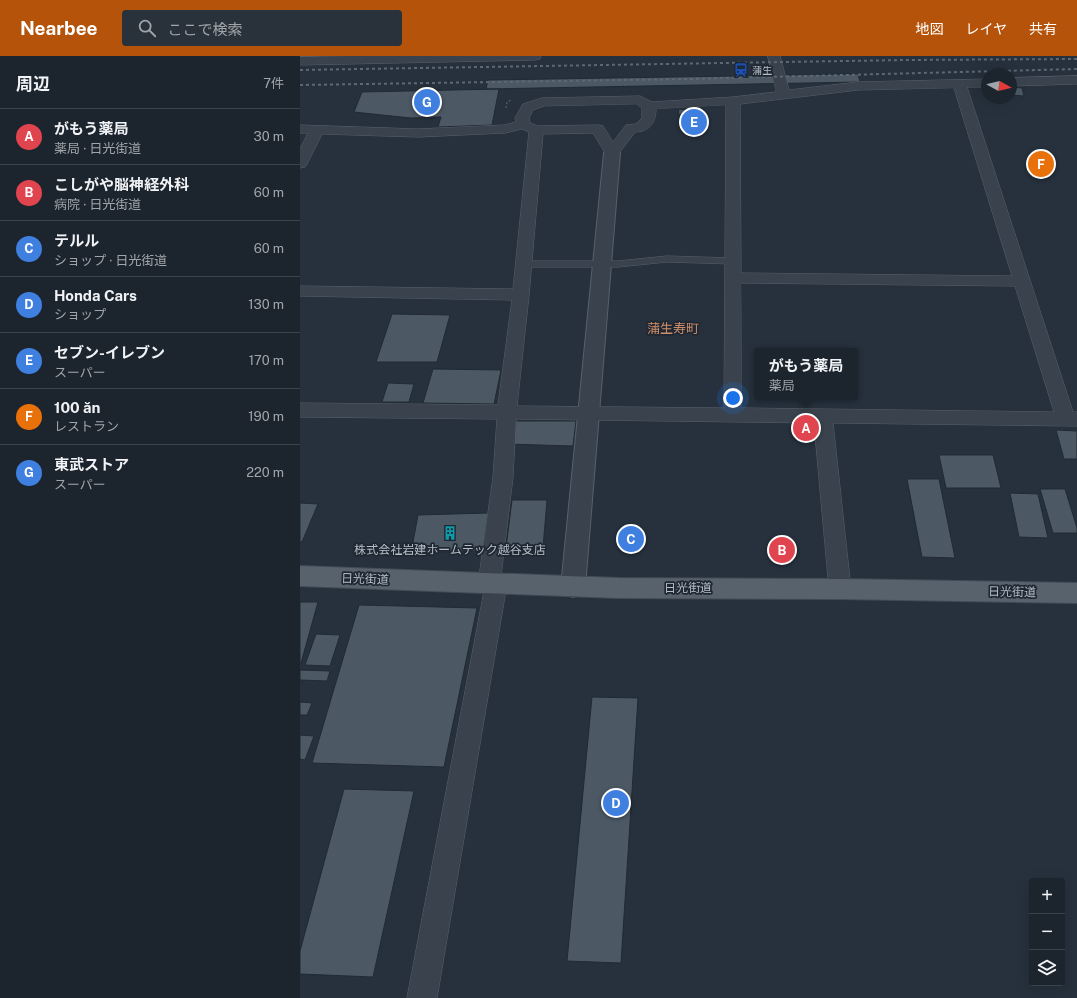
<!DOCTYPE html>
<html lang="ja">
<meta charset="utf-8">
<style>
:root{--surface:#1c252e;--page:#29313a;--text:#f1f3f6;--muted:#a0a5aa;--line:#3a424a;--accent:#b45309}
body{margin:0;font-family:"Public Sans","Noto Sans JP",sans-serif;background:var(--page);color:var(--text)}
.controls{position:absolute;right:12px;bottom:12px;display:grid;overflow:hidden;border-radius:4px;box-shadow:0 4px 16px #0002}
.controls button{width:36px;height:36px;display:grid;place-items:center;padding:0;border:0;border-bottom:1px solid var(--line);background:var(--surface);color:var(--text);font:20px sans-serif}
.compass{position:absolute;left:681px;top:12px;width:36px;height:36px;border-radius:50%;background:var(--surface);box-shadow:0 4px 16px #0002;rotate:98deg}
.you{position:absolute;left:433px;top:342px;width:14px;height:14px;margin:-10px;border:3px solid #fff;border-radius:50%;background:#1a73e8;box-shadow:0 0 0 6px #1a73e833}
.badge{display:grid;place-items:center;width:26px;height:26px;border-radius:50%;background:var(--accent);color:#fff;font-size:13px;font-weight:700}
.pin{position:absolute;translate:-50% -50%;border:2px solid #fff;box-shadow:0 1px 4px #0006}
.popup{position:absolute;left:454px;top:292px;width:104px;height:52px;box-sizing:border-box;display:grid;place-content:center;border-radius:4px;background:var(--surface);filter:drop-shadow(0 1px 3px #0005);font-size:13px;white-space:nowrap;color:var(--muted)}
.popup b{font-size:15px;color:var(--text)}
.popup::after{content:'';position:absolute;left:50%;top:100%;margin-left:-8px;border:8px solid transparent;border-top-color:var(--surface)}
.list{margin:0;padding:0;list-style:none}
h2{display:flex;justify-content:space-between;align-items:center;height:52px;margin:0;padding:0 16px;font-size:17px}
h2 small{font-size:13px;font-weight:400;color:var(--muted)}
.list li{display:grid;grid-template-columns:26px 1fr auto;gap:12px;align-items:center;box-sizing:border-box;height:56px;padding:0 16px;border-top:1px solid var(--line)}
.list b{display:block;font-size:15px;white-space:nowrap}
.list p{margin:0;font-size:13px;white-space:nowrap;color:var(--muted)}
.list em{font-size:13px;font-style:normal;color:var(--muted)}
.icon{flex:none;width:22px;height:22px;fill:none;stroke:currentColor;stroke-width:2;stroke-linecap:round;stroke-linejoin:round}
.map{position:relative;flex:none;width:777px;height:942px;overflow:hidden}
header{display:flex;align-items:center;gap:24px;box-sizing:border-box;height:56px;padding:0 20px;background:var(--accent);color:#fff}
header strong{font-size:19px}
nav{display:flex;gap:22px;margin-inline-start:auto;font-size:14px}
.search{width:280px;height:36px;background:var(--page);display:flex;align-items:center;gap:10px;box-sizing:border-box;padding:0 14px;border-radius:4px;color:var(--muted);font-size:15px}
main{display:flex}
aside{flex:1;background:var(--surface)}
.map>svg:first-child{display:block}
</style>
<header>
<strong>Nearbee</strong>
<div class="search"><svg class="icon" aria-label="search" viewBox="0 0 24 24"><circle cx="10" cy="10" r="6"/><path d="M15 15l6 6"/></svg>ここで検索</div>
<nav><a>地図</a><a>レイヤ</a><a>共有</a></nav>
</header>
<main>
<aside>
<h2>周辺<small>7件</small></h2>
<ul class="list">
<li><span class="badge" style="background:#e0444e">A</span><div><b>がもう薬局</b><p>薬局 · 日光街道</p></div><em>30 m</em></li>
<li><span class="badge" style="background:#e0444e">B</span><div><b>こしがや脳神経外科</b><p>病院 · 日光街道</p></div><em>60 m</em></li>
<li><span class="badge" style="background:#3f7fe0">C</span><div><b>テルル</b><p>ショップ · 日光街道</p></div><em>60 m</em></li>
<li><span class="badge" style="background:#3f7fe0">D</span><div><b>Honda Cars</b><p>ショップ</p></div><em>130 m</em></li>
<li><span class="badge" style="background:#3f7fe0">E</span><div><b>セブン-イレブン</b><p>スーパー</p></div><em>170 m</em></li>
<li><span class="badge" style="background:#e8710a">F</span><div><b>100 ăn</b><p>レストラン</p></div><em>190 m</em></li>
<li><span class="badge" style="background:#3f7fe0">G</span><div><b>東武ストア</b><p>スーパー</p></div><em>220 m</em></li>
</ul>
</aside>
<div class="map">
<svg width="777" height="942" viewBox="0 0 777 942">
<rect width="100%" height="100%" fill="#26313d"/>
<!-- building -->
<path fill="#4c5965" stroke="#212a34" d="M558,18L560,26L186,33L188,24Z
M711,31L722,32L724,40L711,39Z
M199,33L192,69L138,71L141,61L111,62L54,56L62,36Z
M379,53L387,54L386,59L378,58Z
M92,258L150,259L137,306H76Z
M133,313L201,314L194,348L123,347Z
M88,327L114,328L109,346H82Z
M211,365H276L273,390L207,388Z
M756,374L777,375V403H764Z
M639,399H693L701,432H646Z
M607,423H639L655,502L622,501Z
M740,433H765L777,472V477H753Z
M710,437L738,438L748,482L719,481Z
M212,444H247L243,492H206Z
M0,447L18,448L2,486H0Z
M188,457L183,495L111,497L118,459Z
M0,546H18L1,607H0Z
M59,549L177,552L144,711L12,707Z
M16,578L40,579L30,610L5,609Z
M0,614L30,615L27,625L0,624Z
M292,641L338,642L321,907L267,905Z
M0,646L12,647L7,659H0Z
M0,679L14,680L5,704L0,703Z
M44,733L114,735L73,921L0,918V895Z"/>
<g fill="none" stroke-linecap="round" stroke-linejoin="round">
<defs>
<path id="service" d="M367,200L433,202L437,205L433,208L367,206L318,211H224L220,208L224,205H318Z"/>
<path id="minor" d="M55,0H241L240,3L235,4L0,9V1Z
M468,0H480L489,34L558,26L687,23V31H667L773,356H777V370L533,367L551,533L548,540L540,542L532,540L529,533L514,367L216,363L213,421L201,520L204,521L207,528L137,942H107L184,535H181L178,528L193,421L197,363L0,361V347L198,349L212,244L0,240V230L213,233L229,76L222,73L205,77L118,81L22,78L7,108L5,111L0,112V93L8,77H0V69L118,73L205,69L216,66L215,62L223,48L242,42L340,40L352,46L433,41L476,36ZM654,32L712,220L441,217L440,48L558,34ZM337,48L342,52V62L336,68L326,69L313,86L303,70L298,69L238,70L230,67L229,62L233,54L244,50ZM426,49L424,352L217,350L229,239L243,78L293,77L307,100L312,101L317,100L335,76C349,76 356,67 356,53ZM441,227L715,230L754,356L442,352Z
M777,20V28L711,30V22Z"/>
<path id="tertiary" d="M312,92L317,94L320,97L285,531L281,538L273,541L265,538L261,531L304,97L307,94Z"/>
<path id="primary" d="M0,510L318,522L540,523L777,527V547L540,543L318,542L0,530Z"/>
</defs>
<!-- service casing -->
<use href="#service" stroke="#58616b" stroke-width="1"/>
<!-- minor casing -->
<use href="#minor" stroke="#58616b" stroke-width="1"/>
<!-- tertiary casing -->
<use href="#tertiary" stroke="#58616b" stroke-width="2"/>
<!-- primary casing -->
<use href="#primary" stroke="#434c56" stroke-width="2"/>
<!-- path -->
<path stroke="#485c5d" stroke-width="1.5" stroke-dasharray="2 2" stroke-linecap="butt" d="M206,52L207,46L211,44"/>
<!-- service -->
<use href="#service" fill="#3a434d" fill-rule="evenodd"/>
<!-- minor -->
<use href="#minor" fill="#3a434d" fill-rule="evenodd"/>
<!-- tertiary -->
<use href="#tertiary" fill="#3a434d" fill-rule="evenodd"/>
<!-- primary -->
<use href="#primary" fill="#58626d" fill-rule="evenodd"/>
<!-- rail -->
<path stroke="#5c6874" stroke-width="2" stroke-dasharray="3 3" stroke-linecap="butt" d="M0,14L605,4L777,3
M0,29L389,23L777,13"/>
</g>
<!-- icons -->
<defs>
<symbol id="station-bare" viewBox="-9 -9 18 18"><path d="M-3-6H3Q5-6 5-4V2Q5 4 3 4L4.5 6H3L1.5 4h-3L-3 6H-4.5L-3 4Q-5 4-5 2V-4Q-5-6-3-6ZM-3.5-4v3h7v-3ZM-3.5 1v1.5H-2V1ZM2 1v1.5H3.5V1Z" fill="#1a4fb4" stroke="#1f2832" stroke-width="2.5" paint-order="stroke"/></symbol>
<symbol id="building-bare" viewBox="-9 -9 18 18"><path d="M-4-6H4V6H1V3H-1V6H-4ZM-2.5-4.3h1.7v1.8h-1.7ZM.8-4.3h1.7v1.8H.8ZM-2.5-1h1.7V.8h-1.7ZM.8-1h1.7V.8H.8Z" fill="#0f9aa8" stroke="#1f2832" stroke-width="2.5" paint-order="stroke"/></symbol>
</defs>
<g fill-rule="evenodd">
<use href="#station-bare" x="431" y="4" width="20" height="20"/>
<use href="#building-bare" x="140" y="467" width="20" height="20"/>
</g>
<g text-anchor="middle" stroke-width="3.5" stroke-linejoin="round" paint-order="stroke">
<!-- far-poi labels -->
<g font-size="10" fill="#b6bec8" stroke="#1f2832" text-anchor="start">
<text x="452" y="18">蒲生</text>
</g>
<!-- poi labels -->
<g font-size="12" fill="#b6bec8" stroke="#1f2832">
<text x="150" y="498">株式会社岩建ホームテック越谷支店</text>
</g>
<!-- street labels -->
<g font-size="12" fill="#b6bec8" stroke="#1f2832">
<text transform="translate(65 523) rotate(2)" y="4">日光街道</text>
<text x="388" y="536">日光街道</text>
<text transform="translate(712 536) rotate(1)" y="4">日光街道</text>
</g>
<!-- neighbourhood labels -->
<g font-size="13" fill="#ce8d6a" stroke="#1f2832">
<text x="373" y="277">蒲生寿町</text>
</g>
</g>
</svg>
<div class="controls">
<button>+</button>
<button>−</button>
<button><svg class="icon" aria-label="layers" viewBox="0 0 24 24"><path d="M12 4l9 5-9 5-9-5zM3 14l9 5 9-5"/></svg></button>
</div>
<svg class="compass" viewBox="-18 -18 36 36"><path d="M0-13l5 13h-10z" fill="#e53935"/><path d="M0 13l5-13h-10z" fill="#a0a5aa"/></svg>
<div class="you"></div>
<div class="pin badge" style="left:506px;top:372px;background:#e0444e">A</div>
<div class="popup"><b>がもう薬局</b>薬局</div>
<div class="pin badge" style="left:482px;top:494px;background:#e0444e">B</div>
<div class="pin badge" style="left:331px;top:483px;background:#3f7fe0">C</div>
<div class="pin badge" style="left:316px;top:747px;background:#3f7fe0">D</div>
<div class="pin badge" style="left:394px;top:66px;background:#3f7fe0">E</div>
<div class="pin badge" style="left:741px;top:108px;background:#e8710a">F</div>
<div class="pin badge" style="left:127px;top:46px;background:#3f7fe0">G</div>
</div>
</main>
